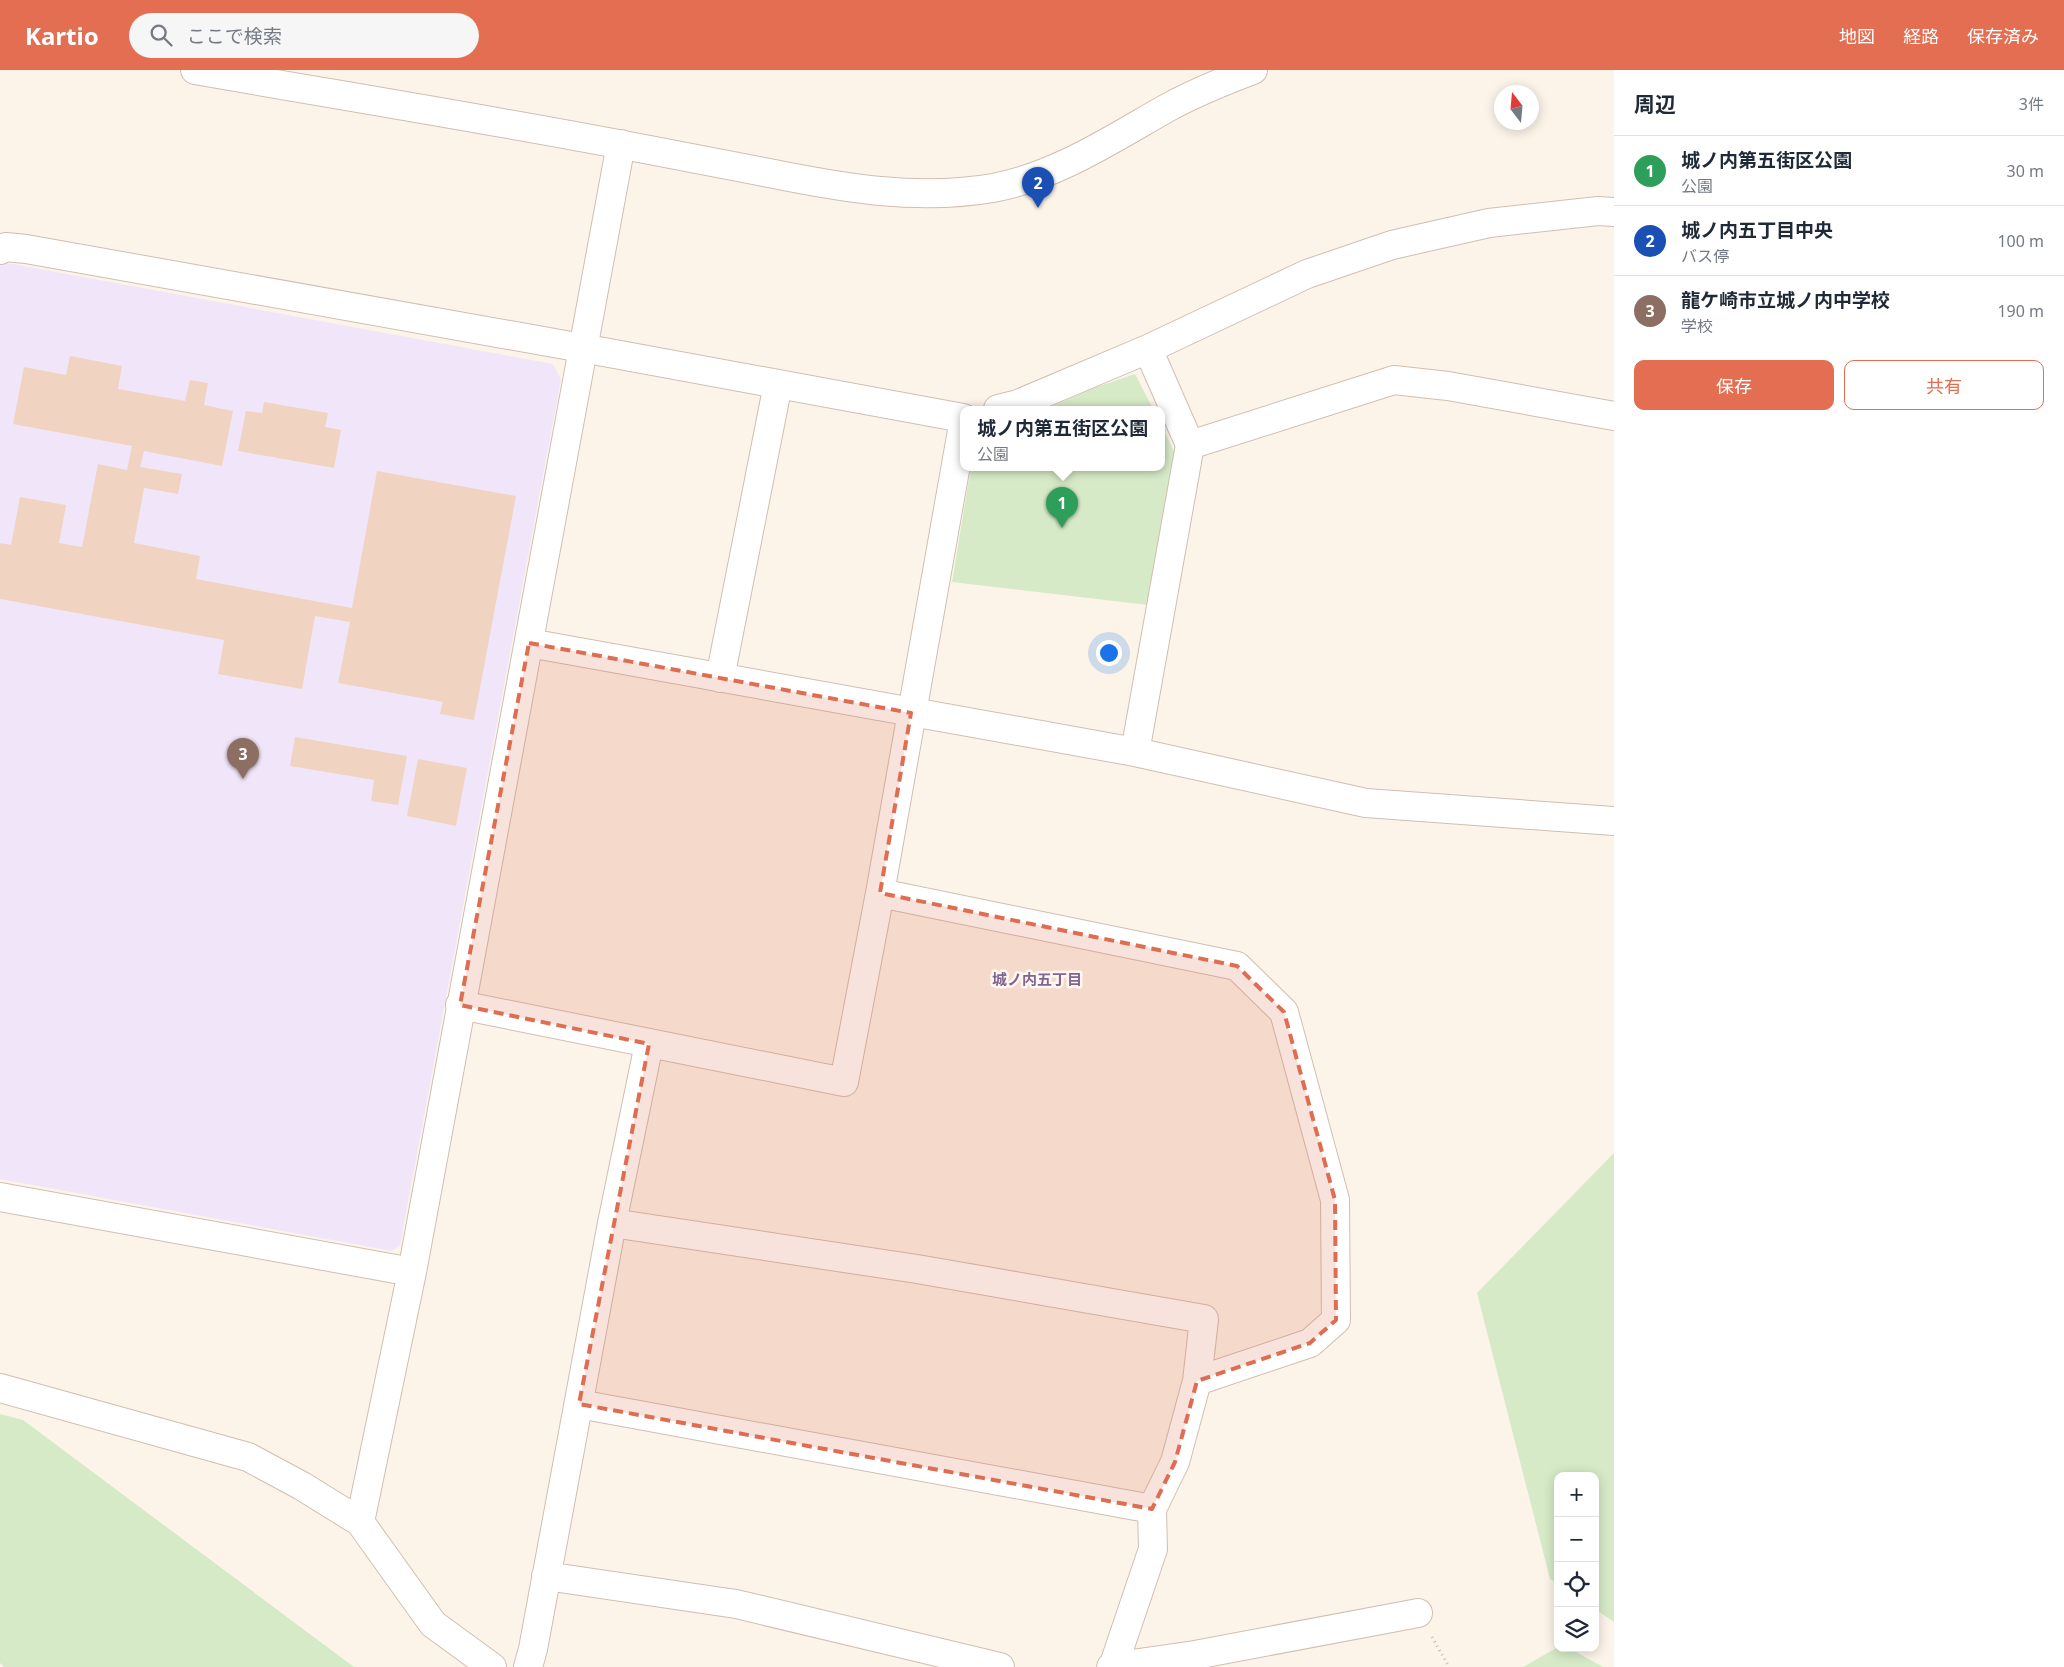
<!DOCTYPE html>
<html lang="ja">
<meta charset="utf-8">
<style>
:root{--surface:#fff;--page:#f6f6f7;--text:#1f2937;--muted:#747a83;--line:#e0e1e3;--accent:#e36e52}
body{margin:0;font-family:"Noto Sans","Noto Sans JP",sans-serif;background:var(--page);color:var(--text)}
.controls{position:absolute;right:15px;bottom:15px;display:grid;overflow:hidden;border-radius:10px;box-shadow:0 2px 12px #0003}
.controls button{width:45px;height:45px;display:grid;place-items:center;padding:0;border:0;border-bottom:1px solid var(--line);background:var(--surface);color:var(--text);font:25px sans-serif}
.compass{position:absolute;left:1494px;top:15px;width:45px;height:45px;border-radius:50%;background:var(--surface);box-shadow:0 2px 12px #0003;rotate:344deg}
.you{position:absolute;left:1108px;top:582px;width:18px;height:18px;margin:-12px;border:4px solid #fff;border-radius:50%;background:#1a73e8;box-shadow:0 0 0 8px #1a73e833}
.badge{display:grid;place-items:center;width:32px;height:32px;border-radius:50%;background:var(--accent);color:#fff;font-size:16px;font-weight:700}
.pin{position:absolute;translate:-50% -41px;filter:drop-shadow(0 1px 2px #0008)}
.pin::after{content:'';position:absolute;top:26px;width:18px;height:15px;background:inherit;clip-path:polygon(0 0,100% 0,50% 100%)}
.popup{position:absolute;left:960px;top:336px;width:205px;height:65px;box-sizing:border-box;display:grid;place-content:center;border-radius:10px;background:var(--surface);filter:drop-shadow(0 1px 4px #0005);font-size:16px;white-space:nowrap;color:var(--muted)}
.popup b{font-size:19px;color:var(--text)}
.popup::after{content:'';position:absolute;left:50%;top:100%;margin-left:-10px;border:10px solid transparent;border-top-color:var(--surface)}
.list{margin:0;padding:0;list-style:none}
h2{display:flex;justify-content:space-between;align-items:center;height:65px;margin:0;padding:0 20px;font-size:21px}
h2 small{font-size:16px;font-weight:400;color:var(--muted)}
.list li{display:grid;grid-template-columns:32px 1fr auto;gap:15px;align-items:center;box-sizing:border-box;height:70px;padding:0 20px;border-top:1px solid var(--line)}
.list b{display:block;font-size:19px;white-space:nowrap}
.list p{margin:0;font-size:16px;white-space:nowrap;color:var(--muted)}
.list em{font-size:16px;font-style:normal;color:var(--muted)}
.actions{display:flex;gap:10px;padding:15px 20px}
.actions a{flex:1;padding:11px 0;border:1px solid var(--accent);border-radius:10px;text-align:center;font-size:18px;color:var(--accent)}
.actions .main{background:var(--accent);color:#fff}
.icon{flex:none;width:28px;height:28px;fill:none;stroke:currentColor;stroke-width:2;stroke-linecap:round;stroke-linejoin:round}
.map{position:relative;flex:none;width:1614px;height:1597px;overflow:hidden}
header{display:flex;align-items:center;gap:30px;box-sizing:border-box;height:70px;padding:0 25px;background:var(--accent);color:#fff}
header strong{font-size:24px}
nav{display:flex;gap:28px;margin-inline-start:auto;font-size:18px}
.search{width:350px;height:45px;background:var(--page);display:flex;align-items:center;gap:12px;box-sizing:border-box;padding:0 18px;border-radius:28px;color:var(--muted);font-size:19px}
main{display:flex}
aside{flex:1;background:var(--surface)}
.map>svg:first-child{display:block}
</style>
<header>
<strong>Kartio</strong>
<div class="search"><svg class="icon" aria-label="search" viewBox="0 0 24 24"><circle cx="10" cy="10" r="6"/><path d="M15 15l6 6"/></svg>ここで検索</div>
<nav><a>地図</a><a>経路</a><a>保存済み</a></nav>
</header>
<main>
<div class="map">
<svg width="1614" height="1597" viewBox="0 0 1614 1597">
<rect width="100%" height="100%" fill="#fcf4e9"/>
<!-- education -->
<path fill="#f1e6f9" d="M2,192L553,294L561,309L400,1175L392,1181L0,1109V193Z"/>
<!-- green -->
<path fill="#d6eac7" d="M1135,304L1153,339H1046L1091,319Z
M1161,355L1176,385L1148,535L952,512L971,397H1161Z
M1614,1083V1552L1595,1539V1406H1558V1514L1550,1509L1477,1223Z
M0,1344L23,1350L354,1597H4L0,1593Z
M1558,1577L1569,1578L1603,1597H1523Z"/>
<!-- building -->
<path fill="#f1d3c1" d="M70,286L122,296L118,319L185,331L190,310L208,313L204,335L233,341L222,396L144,381L140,397L182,404L178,424L144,418L134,473L200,486L196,509L352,538L377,401L516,426L474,650L440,644L443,632L338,613L350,552L315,546L302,619L218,604L224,570L0,529V473L11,475L20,427L66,435L59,473L82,477L98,394L127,400L132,376L13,354L24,297L66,305Z
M264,332L328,343L325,357L341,360L334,398L238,381L246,341L262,343Z
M295,667L407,686L398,735L371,731L374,710L290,696Z
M418,689L467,698L456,756L407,746Z"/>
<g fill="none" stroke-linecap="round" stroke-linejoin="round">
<defs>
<path id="minor" d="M0,180L6,177L26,179L582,278L963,348
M998,339L1018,334L1148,279L1307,204L1392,175L1489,153L1598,141L1614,142
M1190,375L1394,310L1448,316L1614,346
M529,573L1135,682L1366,733L1614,751
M720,608L778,314
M1135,682L1190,375L1148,279
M880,823L1237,896L1284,942L1335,1130L1336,1250L1310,1273L1197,1311
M460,935L844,1012L880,823L963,355
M0,1127L412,1202
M612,1153L917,1199L1204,1249L1197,1311L1175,1392L1152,1439L1153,1479L1113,1597
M0,1318L248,1387L302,1416L360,1452L433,1554L492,1597
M579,1334L1152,1439
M360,1452L412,1202L621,74
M546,1506L736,1534L1000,1597
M528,1597L533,1579L612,1153L649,974
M1111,1597L1195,1585L1418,1543"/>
<path id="tertiary" d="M195,0C338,25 481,48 623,75C672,84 721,94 769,103C843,118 917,131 993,118C1057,106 1112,69 1167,38C1194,23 1224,11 1253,0"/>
</defs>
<!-- minor casing -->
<use href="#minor" stroke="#d1beb1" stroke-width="30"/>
<!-- tertiary casing -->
<use href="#tertiary" stroke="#d1beb1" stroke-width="30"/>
<!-- path -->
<path stroke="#d7b6a4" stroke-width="3" stroke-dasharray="1 4" stroke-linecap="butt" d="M1432,1567L1449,1597"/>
<!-- minor -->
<use href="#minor" stroke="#fff" stroke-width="28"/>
<!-- tertiary -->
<use href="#tertiary" stroke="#fff" stroke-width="28"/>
</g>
<!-- marked area -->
<path fill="#de6d52" fill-opacity="0.2" stroke="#de6d52" stroke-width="4" stroke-dasharray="10 6" stroke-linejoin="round" d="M529,573L911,643L880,823L1237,896L1284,942L1335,1130L1336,1250L1310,1273L1197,1311L1175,1392L1152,1439L579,1334L649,974L460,935Z"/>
<g text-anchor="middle" stroke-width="5" stroke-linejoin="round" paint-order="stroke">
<!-- neighbourhood labels -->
<g font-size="15" font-weight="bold" fill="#826592" stroke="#fff8f0">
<text x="1037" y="915">城ノ内五丁目</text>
</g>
</g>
</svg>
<div class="controls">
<button>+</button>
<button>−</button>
<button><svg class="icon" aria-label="locate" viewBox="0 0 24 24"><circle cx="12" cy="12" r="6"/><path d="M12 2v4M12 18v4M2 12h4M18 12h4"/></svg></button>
<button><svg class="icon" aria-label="layers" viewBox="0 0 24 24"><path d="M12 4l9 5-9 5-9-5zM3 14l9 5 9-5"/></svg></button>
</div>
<svg class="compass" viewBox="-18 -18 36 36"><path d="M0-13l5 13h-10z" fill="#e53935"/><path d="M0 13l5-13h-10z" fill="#747a83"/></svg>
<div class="you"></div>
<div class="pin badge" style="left:1062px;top:458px;background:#2e9e5b">1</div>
<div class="popup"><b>城ノ内第五街区公園</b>公園</div>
<div class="pin badge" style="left:1038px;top:138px;background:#1a4fb4">2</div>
<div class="pin badge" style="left:243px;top:709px;background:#8d6e63">3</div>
</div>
<aside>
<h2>周辺<small>3件</small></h2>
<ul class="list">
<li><span class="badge" style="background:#2e9e5b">1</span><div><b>城ノ内第五街区公園</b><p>公園</p></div><em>30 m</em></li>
<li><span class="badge" style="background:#1a4fb4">2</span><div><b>城ノ内五丁目中央</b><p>バス停</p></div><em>100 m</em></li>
<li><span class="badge" style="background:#8d6e63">3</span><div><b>龍ケ崎市立城ノ内中学校</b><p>学校</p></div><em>190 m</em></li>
</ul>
<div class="actions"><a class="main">保存</a><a>共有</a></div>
</aside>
</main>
